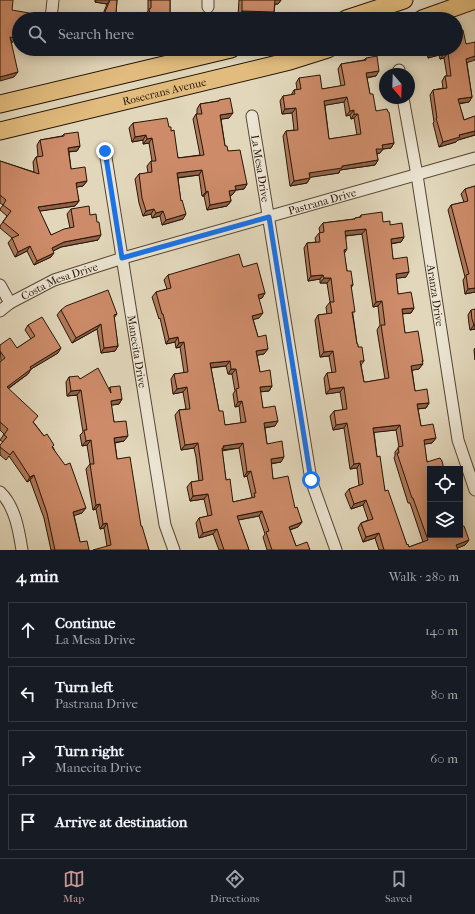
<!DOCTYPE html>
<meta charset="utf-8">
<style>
:root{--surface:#171b24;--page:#242831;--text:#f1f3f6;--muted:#9ea1a6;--line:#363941;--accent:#c59692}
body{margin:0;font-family:"IM FELL French Canon",serif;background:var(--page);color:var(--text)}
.controls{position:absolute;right:12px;bottom:12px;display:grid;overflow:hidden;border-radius:0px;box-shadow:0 2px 10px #0003}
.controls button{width:36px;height:36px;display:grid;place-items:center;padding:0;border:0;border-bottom:1px solid var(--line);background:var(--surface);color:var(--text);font:20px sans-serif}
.compass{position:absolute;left:379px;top:68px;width:36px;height:36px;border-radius:50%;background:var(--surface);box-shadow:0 2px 10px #0003;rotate:161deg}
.stop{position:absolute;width:12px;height:12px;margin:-9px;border:3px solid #1a73e8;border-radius:50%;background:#fff}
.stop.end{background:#1a73e8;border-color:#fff;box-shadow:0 1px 4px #0008}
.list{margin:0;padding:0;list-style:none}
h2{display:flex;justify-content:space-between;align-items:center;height:52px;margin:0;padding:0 16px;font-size:17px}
h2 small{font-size:13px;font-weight:400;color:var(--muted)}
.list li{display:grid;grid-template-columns:26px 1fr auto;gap:12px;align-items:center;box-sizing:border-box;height:56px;margin:0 8px 8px;padding:0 8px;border:1px solid var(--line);border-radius:0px}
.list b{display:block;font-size:15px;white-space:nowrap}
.list p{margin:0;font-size:13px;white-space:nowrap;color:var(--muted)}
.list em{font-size:13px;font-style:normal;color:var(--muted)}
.icon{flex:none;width:22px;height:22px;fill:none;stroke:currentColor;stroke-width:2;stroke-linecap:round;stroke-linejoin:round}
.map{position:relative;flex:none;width:475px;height:550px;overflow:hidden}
.search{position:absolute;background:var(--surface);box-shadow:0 2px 10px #0003;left:12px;right:12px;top:12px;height:44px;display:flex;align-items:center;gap:10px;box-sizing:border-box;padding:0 14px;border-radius:22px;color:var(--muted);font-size:15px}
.sheet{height:308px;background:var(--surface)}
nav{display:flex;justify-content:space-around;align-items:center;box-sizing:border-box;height:56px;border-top:1px solid var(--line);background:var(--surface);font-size:11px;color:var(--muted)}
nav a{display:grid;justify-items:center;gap:2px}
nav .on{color:var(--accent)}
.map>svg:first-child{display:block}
</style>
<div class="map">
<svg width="475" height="550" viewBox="0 0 475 550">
<rect width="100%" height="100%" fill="#e2d7bb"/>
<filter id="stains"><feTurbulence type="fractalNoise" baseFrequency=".005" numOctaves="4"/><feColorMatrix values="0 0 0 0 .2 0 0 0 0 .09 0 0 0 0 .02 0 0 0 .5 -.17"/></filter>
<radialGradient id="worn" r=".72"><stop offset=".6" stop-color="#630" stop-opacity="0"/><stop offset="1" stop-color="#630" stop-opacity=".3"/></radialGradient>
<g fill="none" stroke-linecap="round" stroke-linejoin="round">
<defs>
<g id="street">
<path d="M208,7V0"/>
<path d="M51,19L53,0"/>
<path d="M399,70V74"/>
<path id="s1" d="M403,98L417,175L458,440L475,490"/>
<path id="s2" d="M252,116L311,480L336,550"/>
<path id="s3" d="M105,151L165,525L174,550"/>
<path d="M0,285L10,303"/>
<path id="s4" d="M0,311L10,303L54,280L123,258L475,158"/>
<path d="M0,492C15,506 19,531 22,550"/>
</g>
<g id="primary">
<path d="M346,19L404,0"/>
<path d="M422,19L475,0"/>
<path d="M0,104L231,49"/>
<path id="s5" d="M0,131L290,61L328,49"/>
</g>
</defs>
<!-- street casing -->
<use href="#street" stroke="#554633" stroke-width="13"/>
<!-- primary casing -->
<use href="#primary" stroke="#261606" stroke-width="19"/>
<!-- street -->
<use href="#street" stroke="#ece5d3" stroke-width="11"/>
<!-- primary -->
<use href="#primary" stroke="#e1bc7e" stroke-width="17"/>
</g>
<!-- wall -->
<path fill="#b0785a" stroke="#261606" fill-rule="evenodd" d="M95,0H117L116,13L123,19H101L107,4L95,2Z
M148,0H170V19H147L146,14L148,11Z
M239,0H281L278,4H275L274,12L271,17L238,16Z
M426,49H456L467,63L472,97L469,102L459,104L464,120L475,116V135L458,140L456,142L439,147L433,123L434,122L430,95L433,90L443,88L442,81L445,76H447L444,58L440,59L439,55L428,58Z
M366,58L376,76L367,78L370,94L376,111L394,143L391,148L383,149L380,153L377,154L378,160L375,165L340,170L339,173L310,177V178L307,183L290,186L283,136L286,131L294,130L292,113L282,114L280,101L283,96L291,95L294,90L297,89L296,83L299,78L322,89L341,86L338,69L341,64L364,60ZM344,102L346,116L350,115L351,119L354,118L357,135L329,139L325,105Z
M219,100L229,118L221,119L225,146L247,184L244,189L236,190L232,195H230L231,201L227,206L207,210L204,196H202L199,175L178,178L183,219L162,225L160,216L152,218L151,214L143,216L139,203L135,179L139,174L148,173L147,166L151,161H152L149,143L143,144V140L132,142L129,128L133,123L169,127L171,131L178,158L200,155L193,119L196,114H197V109L200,104L218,101Z
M64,134L80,146L77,151L69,152L71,169L87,181L83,186L76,187L79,201L75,206L39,211L51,235L70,228L67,214L71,209L90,215L98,240L61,247L53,251L51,257L34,265L27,251L15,257L8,243L12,238L0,228V226L7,216L0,210V209L3,205L0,203V161L34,172L33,162L36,157H38L37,145L40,140L62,136Z
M475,186V292L465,294L463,280L465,277L448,210L451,205L464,202L461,194L465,189Z
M361,215L390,225L404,237L401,242L391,244L393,259L406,277L396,278L398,294L414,308L411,313L402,314L405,333L423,361L419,369L412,370L415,391L429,403L426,408L418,409L421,426L436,438L432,443L424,444L427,462L430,469V535L469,540L465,545L457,548L458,550H379L375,538L363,542L358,528L361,523L368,520L363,505L351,509L345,494L349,489L359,486L357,468L350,469L344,428L333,430L330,416L334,411L343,410L340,392L326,394L324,378L327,373H332L329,356L320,357L315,320L318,315L327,314L326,307L330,302L327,283H320V279L308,281L304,248L307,243L316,242L315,238L319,233H320L319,228L323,223L354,219L355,218L360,217ZM362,234L373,307L378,306L380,325L377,330L385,379L366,382H364L361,365L364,361L357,344L353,315L351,288L353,285L347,271L344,254L346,236ZM396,430L399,447L395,452V456L394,458L408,503H410L423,542L409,547L407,545L385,491L377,457L374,432Z
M243,267L265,293L262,298L259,299V318L253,319L258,337L264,354L257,355L260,372L272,386L269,391L260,392L263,408L275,426L265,428L267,444L281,462L271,464L273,479L295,508L302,522L298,527L290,530L296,546L310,550H267L263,537L265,534L259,516L238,520L249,550H219L213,534L199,538L196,523L199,518L208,516L204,499L190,501L187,487L191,482L199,481L196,457L194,448L181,450L175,415L179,410L186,409L183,392L173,394L171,379L174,374L184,373L180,347L176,348L175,342L166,344L160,318L159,319L152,297L156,292L167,289L164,280L168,275ZM226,366L228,374H232L235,391L233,394L235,407L239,406L241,423L225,425L219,411L211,368ZM239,448L244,477L247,476L252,497L251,498L233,502L226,480L222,451Z
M61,310L117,314L114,318L118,346L115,351L101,353L97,329L72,343L57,315Z
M471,310L475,329L470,330L469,324L468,315Z
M28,325L58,353L31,369L28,374L8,389L44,436L53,447L82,513L74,515L80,542L89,550H51L44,518L30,480L27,482L9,456L6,460L0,455V445L3,442L0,440L4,434L0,430V362L1,361L0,345L17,348L31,339L25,330Z
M475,348V360L474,350Z
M69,377L80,379L109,389L110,387L122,399L119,404L111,405L114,422L124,441L115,443L117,459L149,550L107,546L104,528L100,529L96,509L93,510L86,469L90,464L87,445L82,446L80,435L83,432L77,395L67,396L66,382Z"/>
<!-- shaded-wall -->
<path fill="#90614a" stroke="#261606" d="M96,0H110L107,4L95,2Z
M274,0H281L278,4H272Z
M242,11L274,12L271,17L238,16Z
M17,26H19V31H13Z
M10,37L15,38L12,43Z
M103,49H109L108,51Z
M443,50L439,55L428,58L432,53Z
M448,53L444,58L440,59L444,54Z
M475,56V60L463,64L466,59Z
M379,71L376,76L363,78L366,73Z
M18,72L14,77L0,81V77Z
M347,97L344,102L321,106L324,101Z
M472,97L469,102L454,104L458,99Z
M296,108L292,113L282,114L285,109Z
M354,110L350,115L346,116L350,111Z
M233,113L229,118L216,120L220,115Z
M354,114H358L354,118L351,119Z
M475,131V135L458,140L456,142L439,147L443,142L459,135Z
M146,135L143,140L132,142L135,137Z
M152,138L149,143L143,144L147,139Z
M394,143L391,148L383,149L380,153L373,154L376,149L382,145Z
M80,146L77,151L64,152L68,148Z
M378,160L375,165L340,170L339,173L306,178L309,173L342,166Z
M202,170L199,175L174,178L177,173Z
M310,178L307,183L290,186L294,181Z
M87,181L83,186L72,188L76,183Z
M247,184L244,189L236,190L232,195L226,196L229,191L235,186Z
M208,191L204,196H202L206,192Z
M79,201L75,206L34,212L38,207Z
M231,201L227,206L207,210L210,205Z
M154,209L151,214L143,216L146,211Z
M163,211L160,216L152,218L156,213Z
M186,214L183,219L162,225L166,220Z
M366,229L362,234L342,236L345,231Z
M101,235L98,240L61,247L49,253L52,248L64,242Z
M404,237L401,242L387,244L391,239Z
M30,246L27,251L15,257L18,252Z
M347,249L344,254V250Z
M54,253L51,257L34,265L37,261Z
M409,272L406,277L392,279L396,274Z
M323,275L320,279L308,281L311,276Z
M324,278H331L327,283H320Z
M475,288V292L465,294L468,289Z
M265,293L262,298L254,300L258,295Z
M382,301L378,306L373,307L376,302Z
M414,308L411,313L398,314L402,309Z
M263,313L259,318L249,321L252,316Z
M101,324L97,329L72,343L76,338Z
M474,325H475V329L470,330Z
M178,337L175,342L166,344L169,339Z
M184,342L180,347L176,348L179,343Z
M118,346L115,351L101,353L104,348Z
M61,348L58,353L31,369L28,374L3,392L7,387L30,367Z
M268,349L264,354L253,356L256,351Z
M333,351L329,356L320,357L324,352Z
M230,361L226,366L206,368L210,363Z
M422,361H423L420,365L423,364L419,369L408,371L411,366Z
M231,369H236L232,374H228Z
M272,386L269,391L256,392L260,387Z
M187,387L183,392L173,394L177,389Z
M344,387L340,392L326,394L330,389Z
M81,390L77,395L67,396L71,391Z
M122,399L119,404L107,406L111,401Z
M242,401L239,406L235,407L238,402Z
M429,403L426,408L414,409L417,404Z
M278,421L275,426L261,428L264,423Z
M347,423L344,428L333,430L336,425Z
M400,425L396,430L369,433L373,428Z
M128,436L124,441L111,443L114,438Z
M436,438L432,443L420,445L424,440Z
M91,440L87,445L82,446L86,441Z
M198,443L194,448L181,450L185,445Z
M243,443L239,448L222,450L220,453H218L223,446Z
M284,457L281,462L267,464L271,459Z
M360,463L357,468L350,469L354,464Z
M251,471L247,476L244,477L247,472Z
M34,475L30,480L27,482L30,477Z
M208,494L204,499L190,501L193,496Z
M366,500L363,505L351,509L354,504Z
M100,504L96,509L93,510L96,505Z
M86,508L82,513L70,517L73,512Z
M262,511L259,516L233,521L237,516Z
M302,522L298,527L286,531L289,527Z
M107,523L104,528L100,529L103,524Z
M217,529L213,534L199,538L203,533Z
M379,533L375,538L363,542L366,537Z
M469,540L465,545L453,550L456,545Z"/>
<!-- building -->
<path fill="#cd8b69" stroke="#261606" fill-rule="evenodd" d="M0,0H13L12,10L29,13V19H19V26H17L15,38L10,37L18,72L0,77Z
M110,0H117L116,13L124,17L123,19H102Z
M151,0H170V19H151L149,9L151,8Z
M242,0H275L274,12L242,11Z
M463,30L466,44L475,42V56L466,59L472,97L458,99L464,120L475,116V131L459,135L460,137L443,142L436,118H437L433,90L447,88L445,76H451L448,53L444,54L443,50L432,53L431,49H456V32Z
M377,56L379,71L366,73L370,94H373L376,111L387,109L388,112H389L394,143L382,145L383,149H376L378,160L342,166V168L309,173L310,178L294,181L286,131L298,130L296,108L285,109L283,96L295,94L294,90L301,89L299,78L320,75L322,89L345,85L341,64L366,60V58ZM347,97L350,111L354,110V114H358L361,134L329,139L324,101Z
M230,98L233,113L220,115L225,146H227L228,151L240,150L247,184L235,186L236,190L229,191L231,201L210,205L208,191L206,192L202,170L177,173L181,201L182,200L186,214L166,220L163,211L156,213L154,209L146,211L142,198L139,174L152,172L151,161H156L152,138L147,139L146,135L135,137L133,123L167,118L169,127H171V131L174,130L178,158L204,155L196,114H202L200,104L219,101V100Z
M78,132L80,146L68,148L71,169L85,167L87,181L76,183L79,201L38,207L51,235L64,229L74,227L71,209L89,206L90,215L96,214L97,222H99L101,235L64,242L52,248L54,253L37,261L30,246L18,252L12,238L19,235L3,222L11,211L3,205L6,200L0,195V161L39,174L36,157L43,156L40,140L64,136V134Z
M475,186V288L468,289L466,275L469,274L451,205L468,201L465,189Z
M382,212L383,222L390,221V225L402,223L404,237L391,239L393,259L407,257L409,272L396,274L398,294L411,292L412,297L414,308L402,309L405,333L418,331L423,361H422L423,364L411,366L415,391L427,389L429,403L417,404L421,426L433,424L436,438L424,440L427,462L440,458L442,461L444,469H430V535H460V527L464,526L469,540L456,545L458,550H384L379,533L366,537L361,523L373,519L366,500L354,504L349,489L363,484L360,463L354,464L347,423L336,425L334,411L347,409L344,387L330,389L327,373L336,372L333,351L324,352L318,315L332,313L330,302H334L331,278H324L323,275L311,276L307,243L320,242L319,233L324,232L323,223L355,219V218L361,217V215ZM366,229L376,302L382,301L385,325H381L389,378L366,382H364L360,361H364L362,347H358V344H357L354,324L352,312H355L351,285H353L351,271H347L344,250L347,249L345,231ZM400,425L403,446L398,447L399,453H397L412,498H413L428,540L409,547L408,544L407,545L388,490L385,491L380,456L377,457L373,428Z
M239,254L243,267L257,263L265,293L258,295L263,313L252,316L258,337L266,335L268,349L256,351L260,372L270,370L272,386L260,387L263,408L275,406L278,421L264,423L267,444L282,441L284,457L271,459L273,479L288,476L295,508L297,507L302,522L289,527L296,546L307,542L310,550H272L266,532L269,531L262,511L237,516L249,550H224L217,529L203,533L199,518L212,515L208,494L193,496L191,482L203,480L198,443L185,445L179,410L190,409L187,387L177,389L174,374L188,372L184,342L179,343L178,337L169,339L163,314H162L156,292L171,288L168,275ZM230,361L231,369H236L239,388L236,389L238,402L242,401L246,422L225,425L223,411H219L210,363ZM243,443L247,472L251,471L256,493H254L255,497L233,502L230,479L226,480L222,448H224L223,446Z
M108,290L117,314L114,315L118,346L104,348L101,324L76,338L61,310L66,306Z
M475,309V325H474L472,319L471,310Z
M42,317L61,348L30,367L31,369L7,387L38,416L33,422L44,436L47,434L54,445L52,447L65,465L70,463L86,508L73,512L80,542L87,541L89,550H55L47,513L34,475L30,477L13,451L10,455L0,447V445L7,437L4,435L8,429L0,422V362L5,358L0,351V345L10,338L17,348L35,336L28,325Z
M98,368L111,393L110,387L120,386L122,399L111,401L114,422L126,421L128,436L114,438L117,459L130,457L141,526H142L149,550H93L111,545L107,523L103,524L100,504L96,505L90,464H94L91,440L86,441L84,430H87L81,390L71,391L69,377L78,376L80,379Z"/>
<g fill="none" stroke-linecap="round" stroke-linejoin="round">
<!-- route -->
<path stroke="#1a73e8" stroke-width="5" d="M105,151L122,258L269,217L311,480"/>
</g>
<g text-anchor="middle" stroke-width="3" stroke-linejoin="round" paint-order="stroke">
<!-- street labels -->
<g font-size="11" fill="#261606" stroke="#ece5d3">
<text dy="4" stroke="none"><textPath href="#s5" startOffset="169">Rosecrans Avenue</textPath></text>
<text dy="4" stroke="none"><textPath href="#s2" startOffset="53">La Mesa Drive</textPath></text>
<text dy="4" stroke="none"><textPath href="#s4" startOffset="342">Pastrana Drive</textPath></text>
<text dy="4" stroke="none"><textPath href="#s4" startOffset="67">Costa Mesa Drive</textPath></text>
<text dy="4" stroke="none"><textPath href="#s1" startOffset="200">Aranza Drive</textPath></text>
<text dy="4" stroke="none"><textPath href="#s3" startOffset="203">Manecita Drive</textPath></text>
</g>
</g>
<rect width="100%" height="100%" filter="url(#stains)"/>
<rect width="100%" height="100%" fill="url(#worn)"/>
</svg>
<div class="controls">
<button><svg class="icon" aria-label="locate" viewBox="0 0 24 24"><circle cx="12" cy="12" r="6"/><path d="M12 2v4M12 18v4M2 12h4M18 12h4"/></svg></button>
<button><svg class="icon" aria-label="layers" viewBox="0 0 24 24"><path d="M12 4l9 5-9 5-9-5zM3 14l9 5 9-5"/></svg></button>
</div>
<svg class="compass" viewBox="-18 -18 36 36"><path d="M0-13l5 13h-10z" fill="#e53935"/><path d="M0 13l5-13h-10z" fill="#9ea1a6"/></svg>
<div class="stop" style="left:311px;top:480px"></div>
<div class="stop end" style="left:105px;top:151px"></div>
<div class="search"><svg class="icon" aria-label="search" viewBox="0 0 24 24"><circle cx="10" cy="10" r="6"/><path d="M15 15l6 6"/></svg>Search here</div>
</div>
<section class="sheet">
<h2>4 min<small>Walk · 280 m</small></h2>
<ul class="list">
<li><svg class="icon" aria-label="ahead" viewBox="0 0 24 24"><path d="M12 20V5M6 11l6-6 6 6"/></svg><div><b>Continue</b><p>La Mesa Drive</p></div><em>140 m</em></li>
<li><svg class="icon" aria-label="left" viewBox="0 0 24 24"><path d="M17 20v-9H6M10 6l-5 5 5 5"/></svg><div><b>Turn left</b><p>Pastrana Drive</p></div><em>80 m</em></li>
<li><svg class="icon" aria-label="right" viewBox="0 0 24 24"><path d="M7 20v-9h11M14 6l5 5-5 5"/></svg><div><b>Turn right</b><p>Manecita Drive</p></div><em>60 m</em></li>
<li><svg class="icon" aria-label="arrive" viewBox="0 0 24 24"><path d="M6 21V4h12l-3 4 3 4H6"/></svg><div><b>Arrive at destination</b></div></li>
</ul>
</section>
<nav>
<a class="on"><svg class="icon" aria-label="map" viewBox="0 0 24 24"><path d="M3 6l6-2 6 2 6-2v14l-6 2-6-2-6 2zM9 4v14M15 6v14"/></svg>Map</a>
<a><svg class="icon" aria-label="directions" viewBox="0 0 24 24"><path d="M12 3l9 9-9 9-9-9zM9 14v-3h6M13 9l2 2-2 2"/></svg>Directions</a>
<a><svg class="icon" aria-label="saved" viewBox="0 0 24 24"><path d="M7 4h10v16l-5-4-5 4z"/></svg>Saved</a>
</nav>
